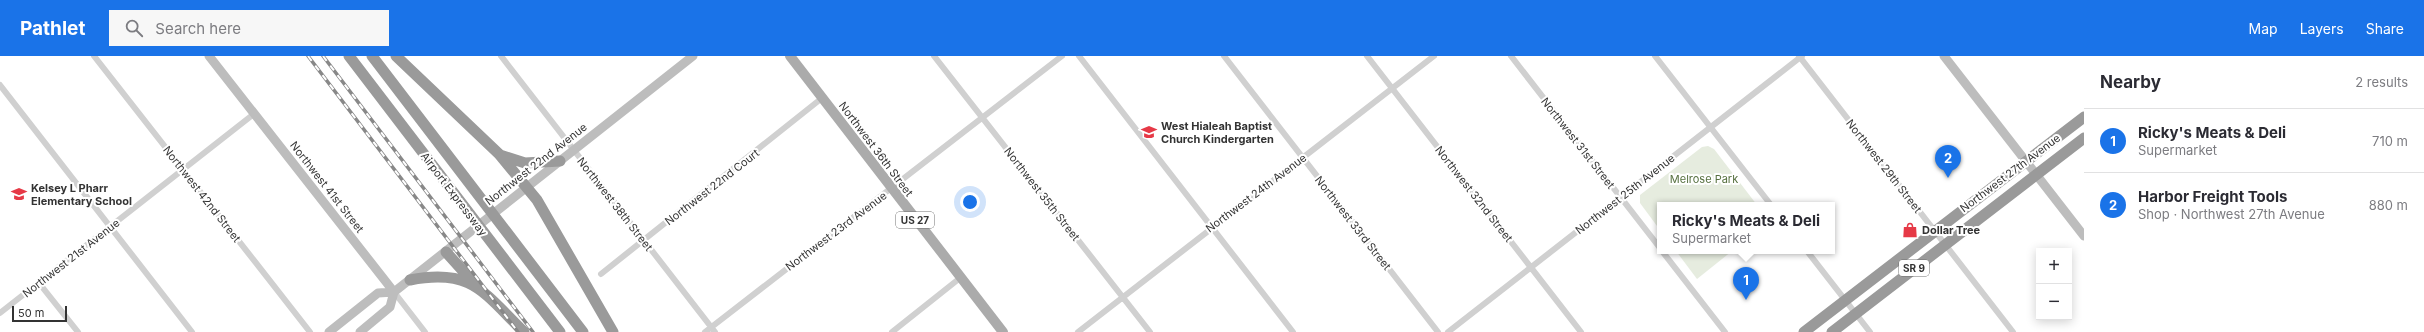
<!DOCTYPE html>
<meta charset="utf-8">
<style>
:root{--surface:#fff;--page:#f7f7f7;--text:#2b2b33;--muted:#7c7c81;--line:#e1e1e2;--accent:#1a73e8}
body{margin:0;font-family:Inter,sans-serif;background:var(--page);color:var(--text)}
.controls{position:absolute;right:12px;bottom:12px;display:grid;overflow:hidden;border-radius:0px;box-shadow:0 2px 10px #0003}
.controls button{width:36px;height:36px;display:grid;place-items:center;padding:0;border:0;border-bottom:1px solid var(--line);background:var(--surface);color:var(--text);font:20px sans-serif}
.scale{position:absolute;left:12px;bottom:10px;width:55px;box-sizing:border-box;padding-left:4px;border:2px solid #333;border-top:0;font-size:11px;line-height:14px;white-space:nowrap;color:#333;-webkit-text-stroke:3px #fff;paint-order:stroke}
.you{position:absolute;left:970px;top:146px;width:14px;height:14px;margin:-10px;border:3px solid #fff;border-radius:50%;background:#1a73e8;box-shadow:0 0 0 6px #1a73e833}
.badge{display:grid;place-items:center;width:26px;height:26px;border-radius:50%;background:var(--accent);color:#fff;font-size:13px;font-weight:700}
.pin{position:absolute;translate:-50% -33px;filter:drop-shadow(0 1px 2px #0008)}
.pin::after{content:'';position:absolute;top:21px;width:14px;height:12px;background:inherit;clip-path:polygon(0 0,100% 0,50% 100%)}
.popup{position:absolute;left:1657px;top:146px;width:178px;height:52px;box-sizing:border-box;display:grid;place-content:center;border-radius:0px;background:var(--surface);filter:drop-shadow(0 1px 3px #0005);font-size:13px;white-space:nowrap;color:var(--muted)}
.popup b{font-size:15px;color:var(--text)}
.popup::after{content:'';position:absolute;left:50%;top:100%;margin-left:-8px;border:8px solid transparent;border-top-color:var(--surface)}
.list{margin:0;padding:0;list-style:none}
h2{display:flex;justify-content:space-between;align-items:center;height:52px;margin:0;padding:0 16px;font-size:17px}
h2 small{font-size:13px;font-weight:400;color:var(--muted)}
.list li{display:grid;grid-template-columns:26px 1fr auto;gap:12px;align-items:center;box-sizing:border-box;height:64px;padding:0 16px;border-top:1px solid var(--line)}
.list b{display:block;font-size:15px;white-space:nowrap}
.list p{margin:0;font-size:13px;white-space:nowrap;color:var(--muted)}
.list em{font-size:13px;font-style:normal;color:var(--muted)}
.icon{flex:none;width:22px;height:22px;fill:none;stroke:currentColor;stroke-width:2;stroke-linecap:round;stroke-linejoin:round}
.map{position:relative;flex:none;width:2084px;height:276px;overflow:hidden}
header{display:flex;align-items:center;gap:24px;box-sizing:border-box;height:56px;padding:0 20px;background:var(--accent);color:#fff}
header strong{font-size:19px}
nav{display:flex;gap:22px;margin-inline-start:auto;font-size:14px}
.search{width:280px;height:36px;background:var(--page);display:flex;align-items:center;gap:10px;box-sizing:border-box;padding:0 14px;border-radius:0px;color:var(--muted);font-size:15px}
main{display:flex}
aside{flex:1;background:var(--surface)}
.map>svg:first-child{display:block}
</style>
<header>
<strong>Pathlet</strong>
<div class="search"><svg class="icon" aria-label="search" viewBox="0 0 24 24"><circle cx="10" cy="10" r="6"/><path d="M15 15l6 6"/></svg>Search here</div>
<nav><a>Map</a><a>Layers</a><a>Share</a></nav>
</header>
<main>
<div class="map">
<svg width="2084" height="276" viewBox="0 0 2084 276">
<rect width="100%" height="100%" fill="#fff"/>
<!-- green -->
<path fill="#e6ecdf" d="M1708,90L1714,93L1757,149H1660V174L1640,147V139L1702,91Z
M1676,195H1732L1697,223Z"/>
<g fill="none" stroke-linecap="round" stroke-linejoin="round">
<!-- street -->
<path stroke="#d0d0d0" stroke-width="6" d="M94,0L310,276
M501,0L715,276
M934,0L1150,276
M1079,0L1293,276
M1224,0L1438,276
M1367,0L1581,276
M1511,0L1660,192
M1655,0L1771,149
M1799,0L2013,276
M0,29L192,276
M1662,195L1725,276
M1807,195L1870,276
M601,218L822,42
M39,227L78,276
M394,236L425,276
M0,257L255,57
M705,276L1062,0
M892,276L960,222
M1078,276L1434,0
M1448,276L1802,0"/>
<!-- secondary -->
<path stroke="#bdbdbd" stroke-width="9" d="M209,0L394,236
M1944,0L2084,180
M329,276L378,237L394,236L693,0
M360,276L390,251L394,236"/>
<!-- primary -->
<path stroke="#ababab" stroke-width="10" d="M790,0L1003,276"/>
<!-- highway -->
<path stroke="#9a9a9a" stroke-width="11" d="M349,0L560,276
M372,0L583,276
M396,0L499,98L537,144L613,276
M500,99L525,107L560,105
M446,196L473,226
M410,224C472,212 483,236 524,276
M1804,276L2084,61
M1832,276L2084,82"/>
<defs>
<path id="rail" d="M308,0L518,276
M323,0L533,276"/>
</defs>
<!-- rail casing -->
<use href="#rail" stroke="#888" stroke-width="3.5"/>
<!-- rail -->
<use href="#rail" stroke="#fff" stroke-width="2" stroke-dasharray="6" stroke-linecap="butt"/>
</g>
<!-- icons -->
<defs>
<symbol id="school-bare" viewBox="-9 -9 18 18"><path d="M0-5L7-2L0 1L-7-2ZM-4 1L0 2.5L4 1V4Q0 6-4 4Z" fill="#e63946" stroke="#fff" stroke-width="2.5" paint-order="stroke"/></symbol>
<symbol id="shop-bare" viewBox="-9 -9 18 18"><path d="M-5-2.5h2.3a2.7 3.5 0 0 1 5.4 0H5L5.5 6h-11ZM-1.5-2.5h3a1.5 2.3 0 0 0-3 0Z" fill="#e63946" stroke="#fff" stroke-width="2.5" paint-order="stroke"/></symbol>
</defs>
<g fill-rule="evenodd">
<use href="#school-bare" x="1138" y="65" width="22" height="22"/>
<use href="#school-bare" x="8" y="127" width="22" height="22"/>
<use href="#shop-bare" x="1899" y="163" width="22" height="22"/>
</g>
<g text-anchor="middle" stroke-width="4" stroke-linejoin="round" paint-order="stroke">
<!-- shield labels -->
<g fill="#fff" stroke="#707070" stroke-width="1">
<rect x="896" y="156" width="38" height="16" rx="3"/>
<rect x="1899" y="204" width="30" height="16" rx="3"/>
</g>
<g font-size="10" font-weight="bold" fill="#333">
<text x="915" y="168">US 27</text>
<text x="1914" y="216">SR 9</text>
</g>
<!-- poi labels -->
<g font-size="11" font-weight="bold" fill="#333" stroke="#fff" text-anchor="start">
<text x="1161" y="74">West Hialeah Baptist<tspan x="1161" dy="13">Church Kindergarten</tspan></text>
<text x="31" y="136">Kelsey L Pharr<tspan x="31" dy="13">Elementary School</tspan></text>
<text x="1922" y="178">Dollar Tree</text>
</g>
<!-- street labels -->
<g font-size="11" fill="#333" stroke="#fff">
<text transform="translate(1578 87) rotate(52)" y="4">Northwest 31st Street</text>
<text transform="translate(876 93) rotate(53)" y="4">Northwest 36th Street</text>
<text transform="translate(536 108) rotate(-38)" y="4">Northwest 22nd Avenue</text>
<text transform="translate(1884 110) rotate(52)" y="4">Northwest 29th Street</text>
<text transform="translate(2010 117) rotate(-37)" y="4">Northwest 27th Avenue</text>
<text transform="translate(327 131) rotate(52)" y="4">Northwest 41st Street</text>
<text transform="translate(712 131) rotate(-38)" y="4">Northwest 22nd Court</text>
<text transform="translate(1256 137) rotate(-37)" y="4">Northwest 24th Avenue</text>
<text transform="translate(202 138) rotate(52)" y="4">Northwest 42nd Street</text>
<text transform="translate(454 138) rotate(53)" y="4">Airport Expressway</text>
<text transform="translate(1042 138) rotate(52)" y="4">Northwest 35th Street</text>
<text transform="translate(1474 138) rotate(52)" y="4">Northwest 32nd Street</text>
<text transform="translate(1625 138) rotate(-38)" y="4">Northwest 25th Avenue</text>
<text transform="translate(615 148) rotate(52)" y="4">Northwest 38th Street</text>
<text transform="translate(1353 167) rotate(52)" y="4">Northwest 33rd Street</text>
<text transform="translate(836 175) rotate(-37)" y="4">Northwest 23rd Avenue</text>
<text transform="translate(71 202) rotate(-38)" y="4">Northwest 21st Avenue</text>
</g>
<!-- park labels -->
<g font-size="11" fill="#56703f" stroke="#fff">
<text x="1704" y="127">Melrose Park</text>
</g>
</g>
</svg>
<div class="controls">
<button>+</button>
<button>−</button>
</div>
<div class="scale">50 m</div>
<div class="you"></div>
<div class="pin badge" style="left:1746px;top:244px">1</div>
<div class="popup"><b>Ricky's Meats &amp; Deli</b>Supermarket</div>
<div class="pin badge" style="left:1948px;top:122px">2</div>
</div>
<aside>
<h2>Nearby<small>2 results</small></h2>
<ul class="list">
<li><span class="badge">1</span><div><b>Ricky's Meats &amp; Deli</b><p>Supermarket</p></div><em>710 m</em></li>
<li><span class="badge">2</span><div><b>Harbor Freight Tools</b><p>Shop · Northwest 27th Avenue</p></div><em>880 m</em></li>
</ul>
</aside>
</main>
